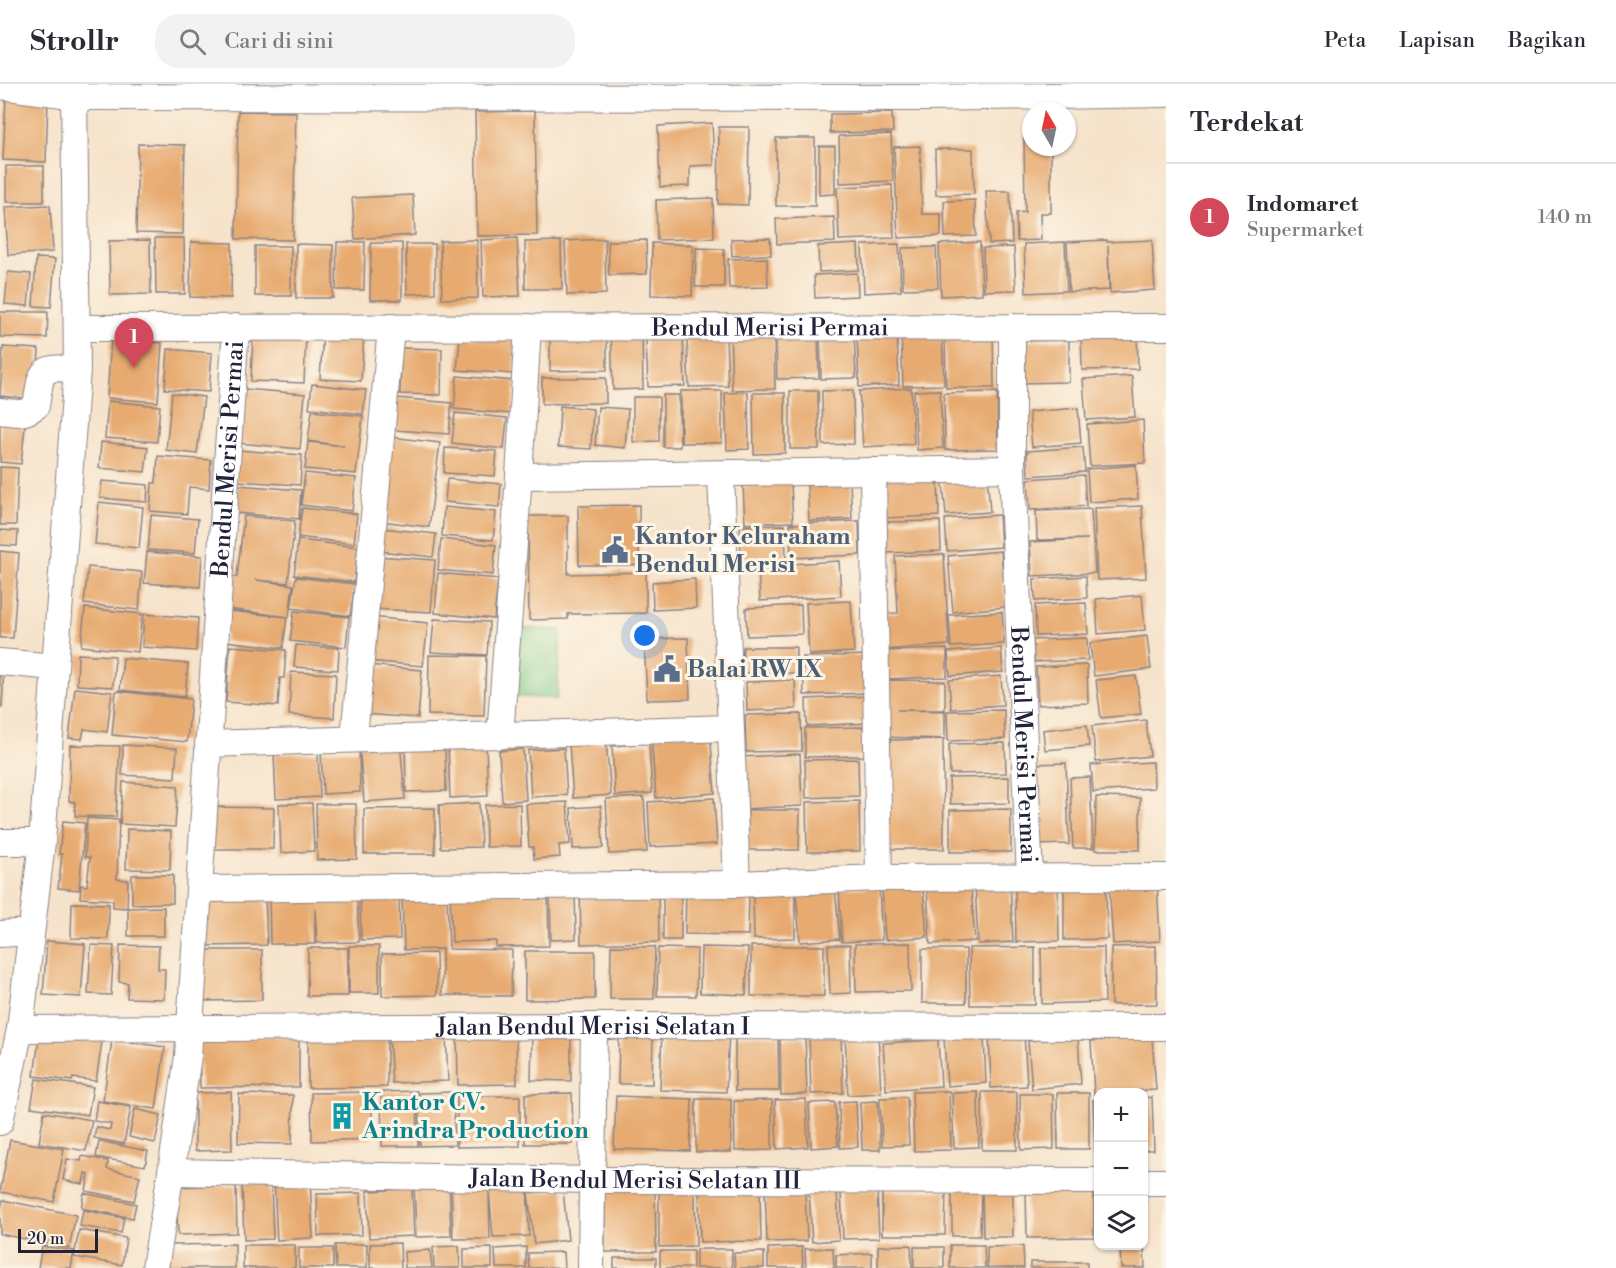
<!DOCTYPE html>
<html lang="id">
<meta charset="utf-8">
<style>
:root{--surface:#fff;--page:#f2f2f3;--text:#2b2b33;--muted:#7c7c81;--line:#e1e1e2;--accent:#d1495b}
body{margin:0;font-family:"Libre Bodoni",serif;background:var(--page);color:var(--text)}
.controls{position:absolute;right:18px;bottom:18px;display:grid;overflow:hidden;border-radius:12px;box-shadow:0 2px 4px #0004}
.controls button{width:54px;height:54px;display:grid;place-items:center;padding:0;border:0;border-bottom:2px solid var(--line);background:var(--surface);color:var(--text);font:30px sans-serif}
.compass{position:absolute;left:1022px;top:18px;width:54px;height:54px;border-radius:50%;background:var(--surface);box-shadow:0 2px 4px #0004;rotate:351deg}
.scale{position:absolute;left:18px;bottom:15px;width:80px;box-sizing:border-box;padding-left:6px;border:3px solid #22223b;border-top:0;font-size:16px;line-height:21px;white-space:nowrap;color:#22223b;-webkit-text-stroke:4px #fcf5e5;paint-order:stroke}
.you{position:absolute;left:645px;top:552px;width:21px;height:21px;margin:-15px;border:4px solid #fff;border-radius:50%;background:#1a73e8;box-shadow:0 0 0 9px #1a73e833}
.badge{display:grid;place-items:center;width:39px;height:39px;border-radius:50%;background:var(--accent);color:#fff;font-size:20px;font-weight:700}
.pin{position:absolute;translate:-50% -50px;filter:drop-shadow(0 2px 3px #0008)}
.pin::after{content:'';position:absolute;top:32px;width:21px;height:18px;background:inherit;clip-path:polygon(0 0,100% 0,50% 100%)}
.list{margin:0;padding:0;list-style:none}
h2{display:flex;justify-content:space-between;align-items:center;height:78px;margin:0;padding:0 24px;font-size:26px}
h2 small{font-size:20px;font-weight:400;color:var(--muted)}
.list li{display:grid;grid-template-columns:39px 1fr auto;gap:18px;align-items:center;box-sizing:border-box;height:108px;padding:0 24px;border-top:2px solid var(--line)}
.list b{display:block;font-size:22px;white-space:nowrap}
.list p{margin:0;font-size:20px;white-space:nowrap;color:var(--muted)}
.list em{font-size:20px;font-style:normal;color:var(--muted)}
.icon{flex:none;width:33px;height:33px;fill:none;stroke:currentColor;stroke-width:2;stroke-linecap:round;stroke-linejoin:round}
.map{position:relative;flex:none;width:1166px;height:1184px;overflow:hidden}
header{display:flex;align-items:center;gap:36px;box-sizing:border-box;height:84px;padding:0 30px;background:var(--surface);border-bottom:2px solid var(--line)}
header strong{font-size:28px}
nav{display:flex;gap:33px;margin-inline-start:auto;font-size:21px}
.search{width:420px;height:54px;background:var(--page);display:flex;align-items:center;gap:15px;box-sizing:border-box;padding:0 21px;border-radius:24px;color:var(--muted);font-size:22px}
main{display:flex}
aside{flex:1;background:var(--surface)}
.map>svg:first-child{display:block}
</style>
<header>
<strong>Strollr</strong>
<div class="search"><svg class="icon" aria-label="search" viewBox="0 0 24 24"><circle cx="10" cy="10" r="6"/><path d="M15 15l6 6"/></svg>Cari di sini</div>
<nav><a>Peta</a><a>Lapisan</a><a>Bagikan</a></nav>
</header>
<main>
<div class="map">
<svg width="1166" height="1184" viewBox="0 0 1166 1184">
<rect width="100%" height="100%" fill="#fcf5e5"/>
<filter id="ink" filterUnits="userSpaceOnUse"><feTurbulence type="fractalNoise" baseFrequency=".0167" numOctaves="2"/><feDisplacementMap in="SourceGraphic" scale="12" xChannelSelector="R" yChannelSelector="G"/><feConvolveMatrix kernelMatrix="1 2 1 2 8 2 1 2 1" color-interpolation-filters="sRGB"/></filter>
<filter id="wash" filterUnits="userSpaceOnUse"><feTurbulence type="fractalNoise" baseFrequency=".008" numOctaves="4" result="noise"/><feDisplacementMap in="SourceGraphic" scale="24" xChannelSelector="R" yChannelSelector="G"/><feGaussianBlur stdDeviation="1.35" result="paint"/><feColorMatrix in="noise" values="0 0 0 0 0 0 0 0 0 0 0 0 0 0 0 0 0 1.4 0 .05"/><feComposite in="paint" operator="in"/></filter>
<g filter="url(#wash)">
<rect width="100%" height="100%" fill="#f6e3cb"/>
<!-- green -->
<path fill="#81cd8b" stroke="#527863" stroke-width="1.5" d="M518,544L561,546L557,615L513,612Z"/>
<g id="blocks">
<!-- building -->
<path fill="#e7aa6f" d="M6,12L48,14L46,78L3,76Z
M238,27L296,28L293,156L236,155Z
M535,27L537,151L477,152L475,28Z
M892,29L893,48L830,49V30Z
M712,39L714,81L690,82V102L660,103L658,42Z
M719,43H749L748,121L718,120Z
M891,50L893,97L840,99L839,52Z
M1024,53H1031V63H1051V129H1040L1041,156L1017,157L1016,129L1025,128Z
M776,54H815V122H776Z
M138,60L185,61L183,150L136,149Z
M819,62H835V110L819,111Z
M920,62L922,130H941V152L898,154L894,63Z
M935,65H973L974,110L936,111Z
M6,82H44V118H6Z
M892,101L894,154L839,156L837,103Z
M986,107H1010L1012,159L989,160Z
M413,111L415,151L355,155L352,114Z
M713,114L714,154L657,156L656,116Z
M975,116L976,152L945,153L944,117Z
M50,121L53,168L8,171L5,123Z
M834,133L835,158L777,160L776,135Z
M155,154H184L185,210H156Z
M517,154L520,212L483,213L481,156Z
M770,154L771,171L732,172L731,155Z
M605,155L606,210L567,211L565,157Z
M150,156L151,210L110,211L109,157Z
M477,156L478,214L442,215L440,157Z
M646,156L647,190L609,191L608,157Z
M1107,156V158L1152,156L1155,206L1110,209L1108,162L1109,206L1069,208L1067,158Z
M561,157L562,205H525V158Z
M191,158L232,159L231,214L190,213Z
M337,158H365L364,206H336Z
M980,158L982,210L941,212L939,160Z
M1065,158L1067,207L1026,209L1024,160Z
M371,159H402V216H370Z
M652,159L693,161L692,212L651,211Z
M296,160L333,161V214H296Z
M406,160H435V209L407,210Z
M858,160L859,186L819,188L818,162Z
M899,160L901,207L864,209L862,161Z
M255,162H291V212H255Z
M936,163L938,204L903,205L902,164Z
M1014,163L1016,206L984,207L983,164Z
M696,164L724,165V203H695Z
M36,174L55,175L51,223L33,222Z
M767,174L768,203L729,204L728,175Z
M8,188L31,190L28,222L5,220Z
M857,189L858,212L815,214L814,191Z
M0,228H48L47,254L0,253Z
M1137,245L1138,285L1082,286L1081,246Z
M642,246L643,305L613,306L611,247Z
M993,246L994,304H946L945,247Z
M774,247L775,305L732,306L730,248Z
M942,247L944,301L903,302L901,249Z
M253,248L306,250L304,299L251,297Z
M323,248L364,251L361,297L320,295Z
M854,248L856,294L821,295L820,249Z
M897,248L899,301L859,303L857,250Z
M818,249L819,294L777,295L776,250Z
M460,253L516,256L514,290L457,286Z
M683,253L685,302L648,303L646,255Z
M726,253L728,302L689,303L687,254Z
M111,255L162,259L158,318L107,314Z
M607,255V286L550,287V256Z
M1069,256V298L1019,299L1018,257Z
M3,263L39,265L36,315L0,312Z
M401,264L442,265L441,311L400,310Z
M168,265L212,269L209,308L165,305Z
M457,292L515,297L512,330L454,325Z
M1132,292L1135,333L1086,336L1083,295Z
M542,294H606V319L542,320Z
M312,300L366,306L363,330L309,324Z
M911,304L914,360L863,363L859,307Z
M244,305L305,310L300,365L239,359Z
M853,306L854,360L823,361L822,307Z
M940,306L943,364L917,366L914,307Z
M681,307H722V359H681Z
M790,307H818L819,365H790Z
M748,308L749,365L727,366L725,309Z
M997,308L998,365L945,366L944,309Z
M172,309L204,313L197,370L166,366Z
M753,309H785V369L754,370Z
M663,311H679L680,363H663Z
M633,313H659V357L633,358Z
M397,314L452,319L449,350L395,346Z
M108,317L160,322L157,358L105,354Z
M560,322L593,325L591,365L558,363Z
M598,323L628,325L625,364L595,361Z
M1078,324L1081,359L1032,363L1029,328Z
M312,327L363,332L356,390L305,385L308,358L344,362L308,357Z
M455,329L507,334L504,365L452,359Z
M0,331L26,334L21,380L0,378Z
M1143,336L1145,379L1090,382L1087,340Z
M391,353L440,359L429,443L380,437Z
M101,358L148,363L145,388L99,384Z
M1083,363L1085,388L1028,392L1027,367Z
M445,364L497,367L495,392L444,389Z
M238,366L302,371L300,401L236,397Z
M158,372L211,376L209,405L189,403L187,430L150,427L152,399H156Z
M1136,381L1138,415L1089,418L1087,385Z
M0,383L18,384L16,441H0Z
M987,388L990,428L946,431L942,391Z
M305,389L356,394L352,427L301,421Z
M938,391L939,432L883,434L881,393Z
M1084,391L1086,422L1030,426L1028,395Z
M447,395L501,400L499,423L445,418Z
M102,397L148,401L147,418L100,414Z
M850,397L852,435L809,437L807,399Z
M791,399L793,438L745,440L743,402Z
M238,401L301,406L299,435L235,429Z
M99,418L143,423L139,464L95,460Z
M639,421V481H579L578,422Z
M1142,422L1146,494L1097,496L1094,424Z
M444,423L496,428L493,456L442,452Z
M302,424L357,430L354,460L298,453Z
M1091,425L1095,489L1032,492L1030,458L1088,455L1037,456L1036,427Z
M151,431L198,435L195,469L148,466Z
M999,431L1001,463L947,467L945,435Z
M244,432L295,437L288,499L256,496L293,501L289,533L228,525L232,493H237Z
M528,432H568V490L646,488V529L568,530V535L529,536Z
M859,437L860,471L791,474L790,440Z
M940,437L941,467L885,469L884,438Z
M785,441L786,477L741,478L740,442Z
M382,444L436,450L433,473L379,467Z
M0,446L18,447L17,462L0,461Z
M441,455L496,461L493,491L438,486Z
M298,456L358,463L354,498L294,491Z
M0,467L19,469L13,554H0Z
M1001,467L1006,523L953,528L948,472Z
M147,468L202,472L200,503L144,499Z
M944,470L949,561L884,566L882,530L898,529L895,472Z
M375,472L435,476L431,528L372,525Z
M839,477L841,512L760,517L758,482Z
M88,483L142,488L139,526L84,520Z
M438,489L498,495L494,535L435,529Z
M1086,492L1087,514L1035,517L1034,495Z
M296,493L355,500L350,532L291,524Z
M695,495L696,524L653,526L652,498Z
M1142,511L1145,546L1098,550L1096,515Z
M851,517L854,568L809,571L806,519Z
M1086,519L1088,550L1036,552L1035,521Z
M801,521L802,550L747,552L746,524Z
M85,524L142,530L138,568L81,562Z
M228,527L287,533L283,564L225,557Z
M294,527L349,533L346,563L290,557Z
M1002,528L1004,560L951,563L949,531Z
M144,530L198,534L196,567L142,563Z
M371,533L428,539L423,582L367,577Z
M434,535L489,538L487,571L431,568Z
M1147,552L1151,585L1094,592L1090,559Z
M688,554L690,615L647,616L644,555Z
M1087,554L1088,576L1034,578L1033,556Z
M296,561L339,564L338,586L294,583Z
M230,562L286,566L284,594H280L278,622L226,618Z
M743,563H796V589H742Z
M1001,564L1003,588L950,592L948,568Z
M947,565V593L883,595V567Z
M78,570L115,572L113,603L77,601Z
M429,571L486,572L484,632L428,631Z
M867,571L869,609L804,611L803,573Z
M123,574L188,580L185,613L120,606Z
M367,581L422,586L418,634L363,630Z
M1087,581L1088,619L1038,621L1036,583Z
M0,582H4L2,623H0Z
M291,588L336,590L334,634L289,631Z
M1001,592L1003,621L951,625L949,596Z
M1136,592L1141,630L1101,634L1096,596Z
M795,596L796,625L747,627L746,598Z
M888,596L945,597V626H897L945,627V655L884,653Z
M75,604L112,608L107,648L84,645L82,655L69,654Z
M116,607L191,615L187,658L112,651Z
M868,612L869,639L807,642L806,615Z
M1004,626L1005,655L948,657L947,627Z
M801,630L802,667L746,668L745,631Z
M1146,636L1150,672L1096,678L1092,642Z
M1087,641L1089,662L1045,666L1043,646Z
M866,643V672L805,673V644Z
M710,647L715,709L656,714L651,652Z
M943,655L944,765H887L885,656Z
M445,656L446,707L406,708L405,658Z
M400,657L405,715L364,718L359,661Z
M606,658L611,711L573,714L569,661Z
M649,659L652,709L615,712L612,662Z
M1005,659L1006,689L950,690L949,660Z
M70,661L120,662L116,733L75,732V718L69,717Z
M123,661L177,664L175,694L122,691Z
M486,661L488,712L450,714L448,662Z
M564,664L567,711L531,713L528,666Z
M523,665L526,716L502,718L499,667Z
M359,666L360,708L323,710L321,667Z
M318,669L320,713L276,715L274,670Z
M800,670L802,722L742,725L740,673Z
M858,675L859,712L806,714L805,676Z
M1153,678L1154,704L1093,708L1091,681Z
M1066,679L1069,760L1035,761L1032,680Z
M1009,693V719L950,720L949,694Z
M1090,693L1093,764H1073L1070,694Z
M123,698L178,702L175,743L120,740Z
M644,713L647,768L609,770L606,715Z
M1096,713L1140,714V766H1095Z
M714,714L717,760L650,763L648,718Z
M859,717L860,767L807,768L806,718Z
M567,718L570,760L559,761L560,773L534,775L533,763H529L526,720Z
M312,719L314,767L281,769L279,720Z
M479,719L481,763L441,764L439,721Z
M316,720H356L357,775L317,776Z
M520,720L521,762L486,763L485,721Z
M601,722L603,764L573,765L571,724Z
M210,723L274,724L273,765H209Z
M435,724V770H364V725Z
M1011,725V768H950V726Z
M748,726H800L799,766H748Z
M87,734L119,736L117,795L128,796L127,824L113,823V816L80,814L81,801L87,802L90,773H85Z
M63,737L85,739L79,806L58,804L62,770H59Z
M127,745L171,747L170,786L126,785Z
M132,791H173V819L132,820Z
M1064,796H1106L1107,855L1064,856Z
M1157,796L1160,857L1113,860L1109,799Z
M1010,797L1013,858L978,860L975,798Z
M1058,800L1059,857L1016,858L1015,801Z
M658,801L659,858L581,860L580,803Z
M923,802L927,853L885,856L882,805Z
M971,802L975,857L930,860L927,804Z
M663,803H681V856H663Z
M879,803L882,856L842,858L839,805Z
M795,804V854L754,855L753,805Z
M835,804L840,855L800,858L796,808Z
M269,806L357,809L359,858L317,859L315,824V860H270Z
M548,806L549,862L496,863V857L452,858L450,811Z
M575,806L576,855L551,856L550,807Z
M686,806L749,807L748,851L685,850Z
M399,808L400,855L361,856L360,810Z
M265,809L267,861L203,862L201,810Z
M447,811L449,865L512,866L511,912L442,911V865L404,866L402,813Z
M72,819L109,820L108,855L71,854Z
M164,823V852H128V824Z
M47,857L85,860L81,913L43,911Z
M910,859L911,907L856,908L855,860Z
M91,861L114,862L111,911L88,910Z
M120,861L159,862L158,885H165L164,915L127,914L128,899L119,898Z
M828,861H850L851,909L830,910Z
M349,862H379V909H349Z
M611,862L655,863L654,915H610Z
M751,862H824V912H751Z
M1156,862L1157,920L1111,921V863Z
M701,863L748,864L746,911L700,909Z
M1035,863V921H970L969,864Z
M1104,863L1105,918L1042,920L1041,864Z
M308,864H348V912H307Z
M658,864L697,865L696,912H657Z
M922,865H966V919H922Z
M201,866H262V916L201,917Z
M525,867H595V915L525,916Z
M436,869L437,911L382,912V870Z
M662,944L729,947L726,1008L660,1006Z
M516,946L517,1000L458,1001L457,947Z
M40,948L103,951L96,997L73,994L72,997L34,992Z
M387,949V1003L308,1004V950Z
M878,949L881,1009L848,1011L845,951Z
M1024,949L1027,1002L991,1004L989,951Z
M446,950L448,997L392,999L389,953Z
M841,950L843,1009L811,1010L809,952Z
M532,951L571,952V997L531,996Z
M619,951H653L652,1000H618Z
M735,951H778L779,1007H735Z
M984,951L986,999L947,1002L944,954Z
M299,953V1003L200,1004L199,954Z
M805,953L807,1010L781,1011L780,954Z
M1078,953L1081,1000L1032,1005L1028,957Z
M1152,953L1156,1006L1098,1008L1094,1010L1091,957Z
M112,956L165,963L156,1025L103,1017Z
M938,956L941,1002L886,1006L883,959Z
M36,995L93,1003L88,1031L31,1023Z
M417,1007L418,1062H382L381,1008Z
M949,1007L951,1066L914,1067L912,1008Z
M231,1008L232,1066L195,1067V1009Z
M372,1008V1055L312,1057L311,1009Z
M453,1008L455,1061L420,1062L419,1009Z
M978,1008L979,1063L954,1064L952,1009Z
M982,1008H1017V1066H982Z
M572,1009L573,1060H525V1010Z
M1057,1009H1089V1065H1058Z
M239,1010L293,1011L292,1060L238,1059Z
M1020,1010H1053L1054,1065L1021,1066Z
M457,1012H520V1062L457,1063Z
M616,1012L692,1015L690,1067L614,1065Z
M907,1013L909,1061L882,1062L880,1014Z
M1152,1013L1154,1066H1144V1014Z
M696,1015H731V1068H696Z
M806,1015L808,1063L777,1065L775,1016Z
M772,1016V1066L735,1067L734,1017Z
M1093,1016H1098V1068H1095Z
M97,1017L131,1023L124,1060L94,1054L96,1043L110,1046L111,1040L94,1037Z
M856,1017L858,1063L840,1064L839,1018Z
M878,1017L880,1066H862L860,1018Z
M835,1018L838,1062L811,1064L809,1019Z
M135,1025L161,1031L155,1059L129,1053Z
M44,1028L92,1036L86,1067L39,1059Z
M10,1056L64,1065L54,1118L0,1108Z
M99,1057L148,1067L145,1082L96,1073Z
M82,1072L108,1077L107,1085L140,1092L134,1117L86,1107L89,1090L85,1089L83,1100L63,1096L67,1075L81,1077Z
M310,1094L313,1154L277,1156L274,1096Z
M449,1095L451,1152L416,1153L414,1096Z
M527,1095L529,1152L493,1153L489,1108L490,1155H453L451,1096Z
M271,1098L273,1155L244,1156L242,1099Z
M236,1101L237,1149L178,1151L176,1103Z
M605,1102H655L656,1168H605Z
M837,1104L839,1156L812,1158L809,1105Z
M412,1105L414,1152L369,1154L367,1107Z
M805,1105L807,1157L767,1158L765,1106Z
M877,1105L879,1154L843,1155L841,1106Z
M982,1105H1013V1153H983Z
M563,1106L568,1156L534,1160L528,1109Z
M952,1106H981L980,1152H952Z
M882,1107H946L945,1151H882Z
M1026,1107H1094V1153L1027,1154Z
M659,1108H695L696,1162L659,1163Z
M84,1109L136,1120L133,1134L81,1124Z
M361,1109L362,1151L318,1152L317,1110Z
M699,1109H760L761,1157L700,1158Z
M1144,1109H1146V1145H1144Z
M3,1116L76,1131L69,1164L0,1150V1127Z
M83,1126L124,1134L121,1149L80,1142Z
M79,1146L126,1154L122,1181L74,1173Z
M400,1159L401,1184H370V1160Z
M235,1160V1184H169L168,1161Z
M367,1160V1184H336L335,1161Z
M243,1161H295V1184H243Z
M911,1161L912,1184H878V1162Z
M950,1161H984L985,1184H950Z
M42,1162L74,1167L71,1184H38Z
M459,1162L460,1184H434L433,1163Z
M1023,1162L1024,1184H987V1163Z
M526,1163V1184H496L495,1165Z
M802,1163L803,1184H768V1164Z
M914,1163H944V1184H914Z
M1144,1163L1145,1184H1121L1120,1164Z
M299,1164H333V1184H299Z
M492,1164V1184H464V1165Z
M833,1164L834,1184H806L805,1165Z
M696,1165H732V1184H696Z
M430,1166L432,1184H405L404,1168Z
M660,1167H693V1184H660Z
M563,1168L564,1184H529L528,1169Z
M764,1168V1184H735L734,1169Z
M872,1169V1184H836V1171Z
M614,1174H656V1184H614Z
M1030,1178H1087V1184H1030Z"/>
</g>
</g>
<g filter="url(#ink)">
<use href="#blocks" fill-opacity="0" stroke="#8c8283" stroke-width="1.5"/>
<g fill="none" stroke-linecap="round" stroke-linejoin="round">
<defs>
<g id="minor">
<path d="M0,2L86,13L927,14L1166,10"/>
<path id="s1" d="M1012,243V385L1030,795"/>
<path id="s2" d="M77,244L1166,243"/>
<path d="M0,327C17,329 22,332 36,322C42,287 38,281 77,286"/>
<path d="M873,387L879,794"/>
<path d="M721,390L737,800"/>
<path d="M519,392L1012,385"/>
<path d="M0,578L55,583"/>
<path d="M500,652L519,392L528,243"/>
<path d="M354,654L391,243"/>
<path d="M208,660L730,644"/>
<path d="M0,758H42"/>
<path d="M200,805L737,800L879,794L1166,793"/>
<path d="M0,850L31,848"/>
<path id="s3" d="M20,945L594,942L1166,943"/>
<path d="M0,1038L20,945L42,758L77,286L74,0"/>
<path id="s4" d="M171,1088L592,1096L1098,1097"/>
<path d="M1144,1098H1166"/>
<path id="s5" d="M155,1184L171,1088L188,972L236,243"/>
<path d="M591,1184L594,942"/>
</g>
</defs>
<!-- minor casing -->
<use href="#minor" stroke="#8c8283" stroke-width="28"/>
<!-- minor -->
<use href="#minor" stroke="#fff" stroke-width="26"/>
</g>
</g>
<!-- icons -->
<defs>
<symbol id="civic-bare" viewBox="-9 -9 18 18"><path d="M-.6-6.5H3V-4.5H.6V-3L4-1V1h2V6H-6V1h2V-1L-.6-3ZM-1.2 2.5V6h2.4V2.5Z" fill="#5c6f8a" stroke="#fcf5e5" stroke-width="2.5" paint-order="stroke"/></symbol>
<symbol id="building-bare" viewBox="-9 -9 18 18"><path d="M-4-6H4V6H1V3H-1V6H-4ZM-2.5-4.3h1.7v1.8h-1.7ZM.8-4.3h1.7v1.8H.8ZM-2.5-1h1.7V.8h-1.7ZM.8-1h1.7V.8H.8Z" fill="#0f9aa8" stroke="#fcf5e5" stroke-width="2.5" paint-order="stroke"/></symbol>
</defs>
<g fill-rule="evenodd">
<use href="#civic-bare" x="596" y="447" width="38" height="38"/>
<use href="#civic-bare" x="648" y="566" width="38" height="38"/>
<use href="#building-bare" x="323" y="1013" width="38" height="38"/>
</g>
<g text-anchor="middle" stroke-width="6" stroke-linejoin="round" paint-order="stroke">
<!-- street labels -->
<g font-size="24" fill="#22223b" stroke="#fcf5e5">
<text dy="8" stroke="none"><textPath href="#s2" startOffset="693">Bendul Merisi Permai</textPath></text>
<text dy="8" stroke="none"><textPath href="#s5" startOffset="813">Bendul Merisi Permai</textPath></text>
<text dy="8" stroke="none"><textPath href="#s1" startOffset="418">Bendul Merisi Permai</textPath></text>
<text dy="8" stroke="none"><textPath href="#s3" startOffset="573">Jalan Bendul Merisi Selatan I</textPath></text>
<text dy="8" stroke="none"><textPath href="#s4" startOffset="464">Jalan Bendul Merisi Selatan III</textPath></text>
</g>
<!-- service labels -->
<g font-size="24" font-weight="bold" fill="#4e5e75" stroke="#fcf5e5" text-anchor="start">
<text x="635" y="460">Kantor Keluraham<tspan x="635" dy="28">Bendul Merisi</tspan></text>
<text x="687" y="593">Balai RW IX</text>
</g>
<!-- culture labels -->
<g font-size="24" font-weight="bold" fill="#0d838f" stroke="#fcf5e5" text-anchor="start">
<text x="362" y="1026">Kantor CV.<tspan x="362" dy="28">Arindra Production</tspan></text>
</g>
</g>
</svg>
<div class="controls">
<button>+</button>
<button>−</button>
<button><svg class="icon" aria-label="layers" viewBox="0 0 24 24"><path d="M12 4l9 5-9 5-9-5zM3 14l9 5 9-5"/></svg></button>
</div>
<svg class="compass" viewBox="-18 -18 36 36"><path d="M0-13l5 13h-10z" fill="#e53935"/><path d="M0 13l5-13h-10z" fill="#7c7c81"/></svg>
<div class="scale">20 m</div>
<div class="you"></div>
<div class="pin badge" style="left:134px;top:284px">1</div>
</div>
<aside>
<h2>Terdekat<small></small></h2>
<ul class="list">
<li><span class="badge">1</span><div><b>Indomaret</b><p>Supermarket</p></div><em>140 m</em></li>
</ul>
</aside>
</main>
